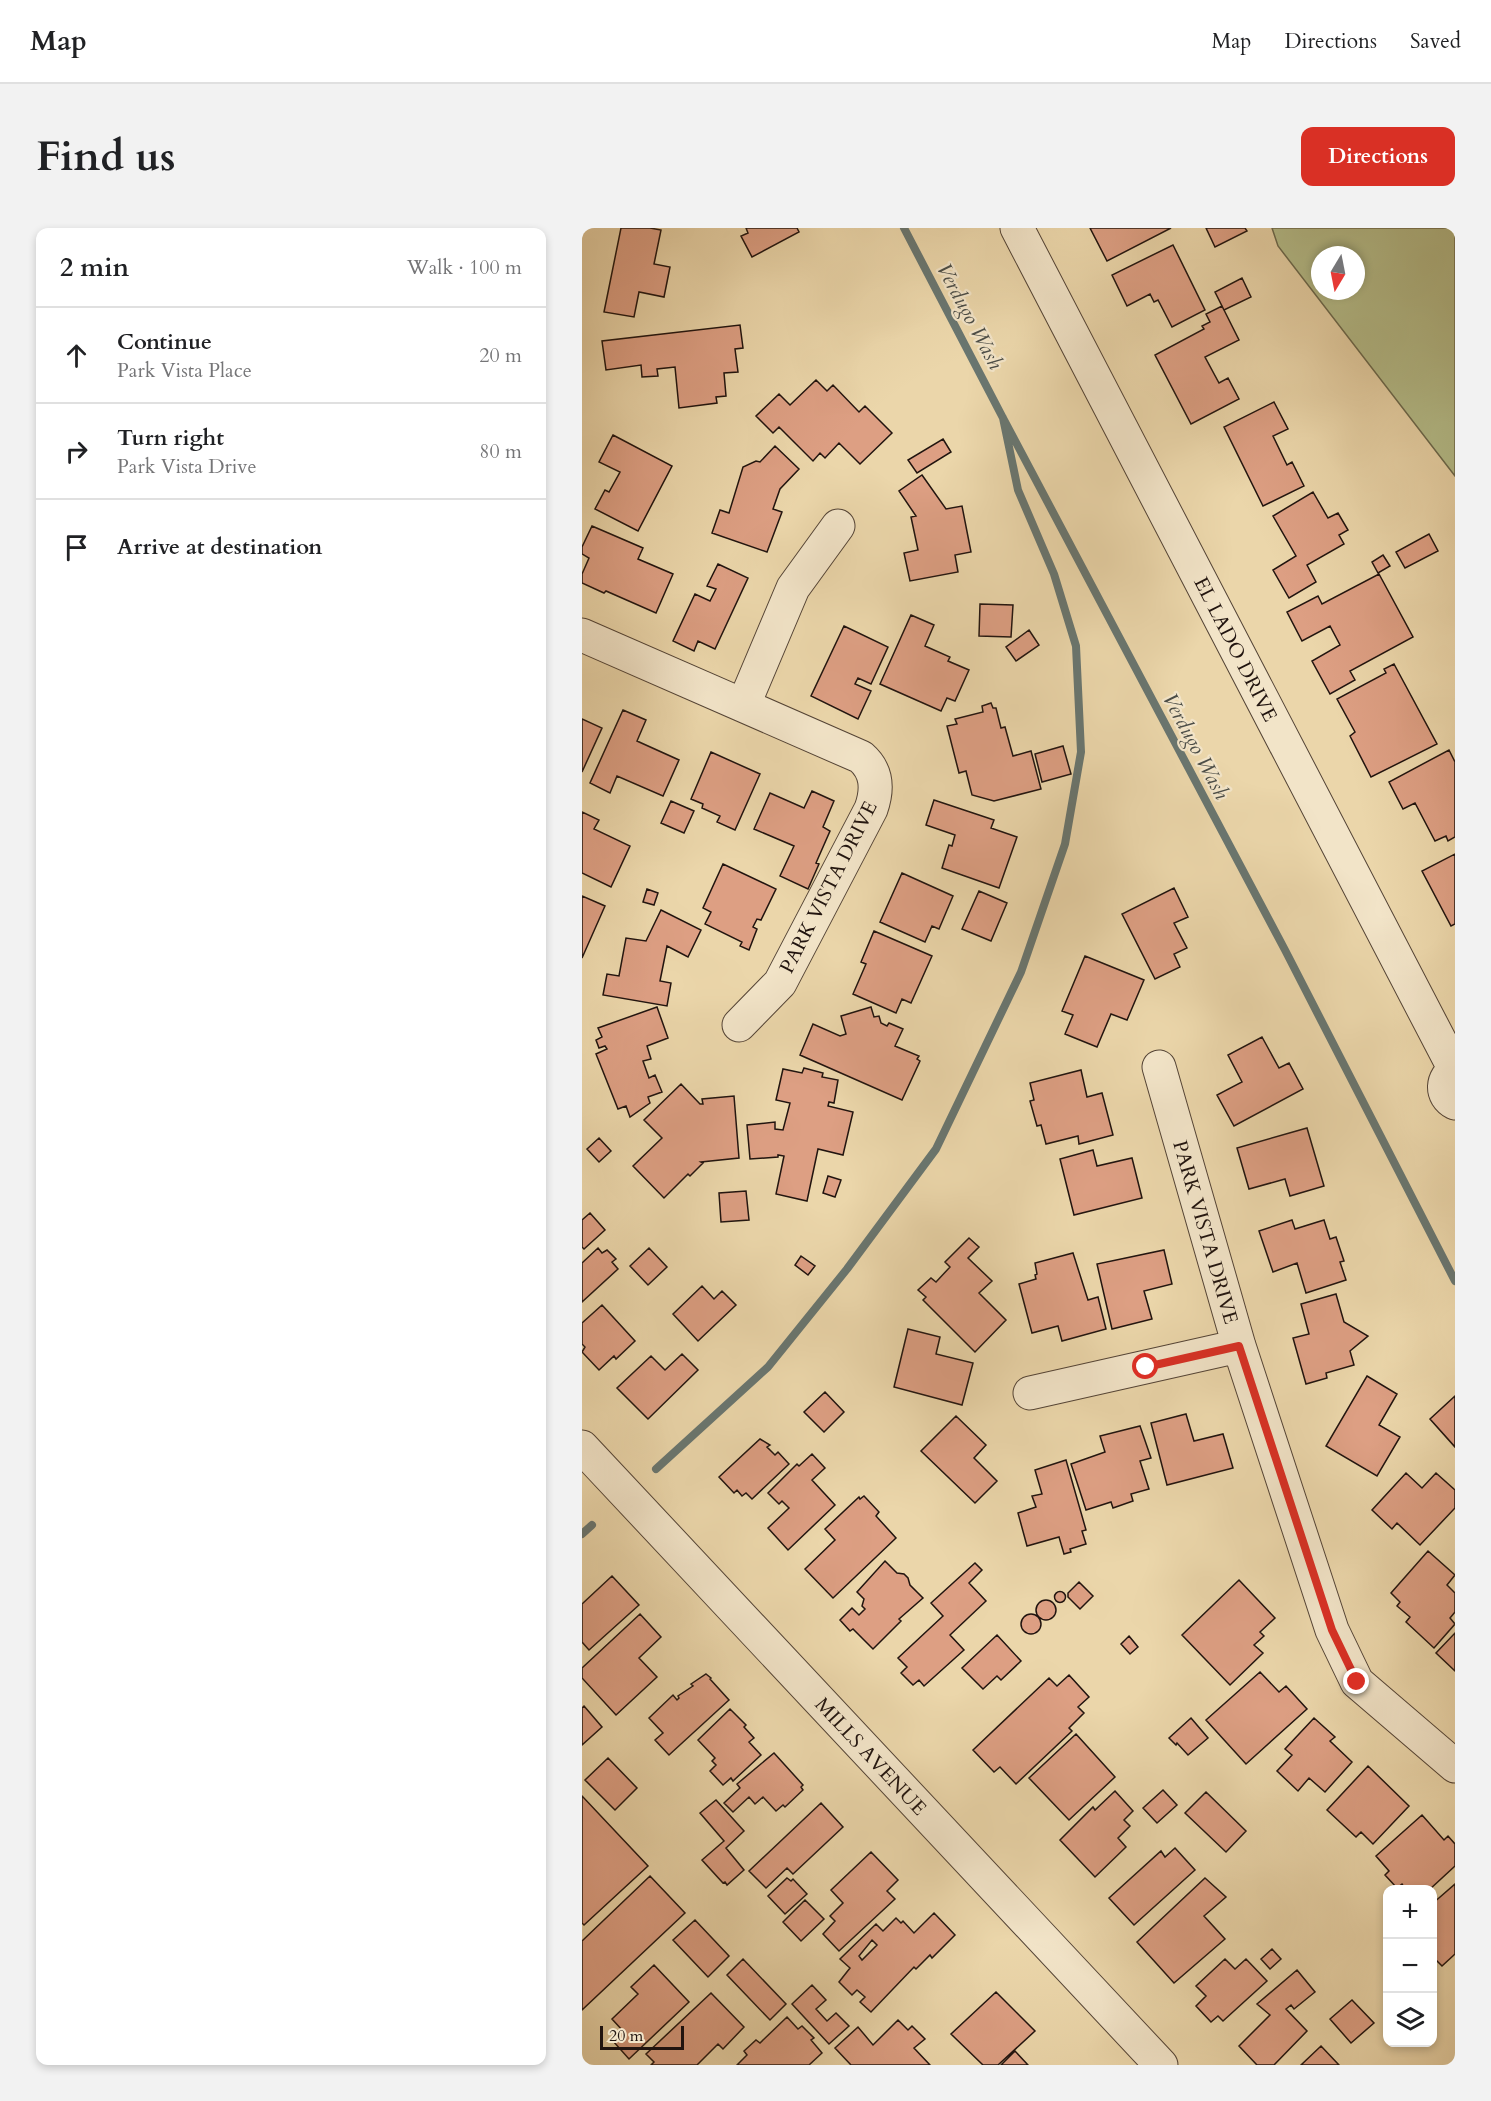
<!DOCTYPE html>
<meta charset="utf-8">
<style>
:root{--surface:#fff;--page:#f2f2f2;--text:#202124;--muted:#757577;--line:#e0e0e0;--accent:#d93025}
body{margin:0;font-family:Cardo,serif;background:var(--page);color:var(--text)}
.controls{position:absolute;right:18px;bottom:18px;display:grid;overflow:hidden;border-radius:12px;box-shadow:0 3px 9px #0003}
.controls button{width:54px;height:54px;display:grid;place-items:center;padding:0;border:0;border-bottom:2px solid var(--line);background:var(--surface);color:var(--text);font:30px sans-serif}
.compass{position:absolute;left:729px;top:18px;width:54px;height:54px;border-radius:50%;background:var(--surface);box-shadow:0 3px 9px #0003;rotate:190deg}
.scale{position:absolute;left:18px;bottom:15px;width:84px;box-sizing:border-box;padding-left:6px;border:3px solid #21140f;border-top:0;font-size:16px;line-height:21px;white-space:nowrap;color:#21140f;-webkit-text-stroke:4px #f2e4c8;paint-order:stroke}
.stop{position:absolute;width:18px;height:18px;margin:-14px;border:4px solid #d93025;border-radius:50%;background:#fff}
.stop.end{background:#d93025;border-color:#fff;box-shadow:0 2px 6px #0008}
.list{margin:0;padding:0;list-style:none}
h2{display:flex;justify-content:space-between;align-items:center;height:78px;margin:0;padding:0 24px;font-size:26px}
h2 small{font-size:20px;font-weight:400;color:var(--muted)}
.list li{display:grid;grid-template-columns:39px 1fr auto;gap:18px;align-items:center;box-sizing:border-box;height:96px;padding:0 24px;border-top:2px solid var(--line)}
.list b{display:block;font-size:22px;white-space:nowrap}
.list p{margin:0;font-size:20px;white-space:nowrap;color:var(--muted)}
.list em{font-size:20px;font-style:normal;color:var(--muted)}
.icon{flex:none;width:33px;height:33px;fill:none;stroke:currentColor;stroke-width:2;stroke-linecap:round;stroke-linejoin:round}
.map{position:relative;flex:none;width:873px;height:1837px;overflow:hidden;border-radius:12px}
header{display:flex;align-items:center;gap:36px;box-sizing:border-box;height:84px;padding:0 30px;background:var(--surface);border-bottom:2px solid var(--line)}
header strong{font-size:28px}
nav{display:flex;gap:33px;margin-inline-start:auto;font-size:21px}
.intro{display:flex;align-items:center;justify-content:space-between;box-sizing:border-box;height:144px;padding:0 36px}
h1{margin:0;font-size:42px}
.button{padding:15px 27px;border-radius:12px;background:var(--accent);color:#fff;font-size:21px;font-weight:700}
main{display:flex;gap:36px;padding:0 36px}
aside{flex:1;background:var(--surface);border-radius:12px;box-shadow:0 3px 9px #0003}
.map>svg:first-child{display:block}
</style>
<header>
<strong>Map</strong>
<nav><a>Map</a><a>Directions</a><a>Saved</a></nav>
</header>
<div class="intro"><h1>Find us</h1><a class="button">Directions</a></div>
<main>
<aside>
<h2>2 min<small>Walk · 100 m</small></h2>
<ul class="list">
<li><svg class="icon" aria-label="ahead" viewBox="0 0 24 24"><path d="M12 20V5M6 11l6-6 6 6"/></svg><div><b>Continue</b><p>Park Vista Place</p></div><em>20 m</em></li>
<li><svg class="icon" aria-label="right" viewBox="0 0 24 24"><path d="M7 20v-9h11M14 6l5 5-5 5"/></svg><div><b>Turn right</b><p>Park Vista Drive</p></div><em>80 m</em></li>
<li><svg class="icon" aria-label="arrive" viewBox="0 0 24 24"><path d="M6 21V4h12l-3 4 3 4H6"/></svg><div><b>Arrive at destination</b></div></li>
</ul>
</aside>
<div class="map">
<svg width="873" height="1837" viewBox="0 0 873 1837">
<rect width="100%" height="100%" fill="#ebd6aa"/>
<filter id="stains"><feTurbulence type="fractalNoise" baseFrequency=".00333" numOctaves="4"/><feColorMatrix values="0 0 0 0 .2 0 0 0 0 .09 0 0 0 0 .02 0 0 0 .5 -.17"/></filter>
<radialGradient id="worn" r=".72"><stop offset=".6" stop-color="#630" stop-opacity="0"/><stop offset="1" stop-color="#630" stop-opacity=".3"/></radialGradient>
<!-- green -->
<path fill="#b5be8b" stroke="#6b694d" stroke-width="1.5" fill-rule="evenodd" d="M690,0H873V248L696,18ZM738,27H774V63H738Z"/>
<g fill="none" stroke-linecap="round" stroke-linejoin="round">
<!-- stream -->
<path stroke="#697670" stroke-width="8" d="M322,0L421,190L703,722L873,1053
M74,1241L186,1139L265,1041L354,921L439,744L483,616L499,524L494,418L472,346L436,262L421,190
M0,1306L10,1297"/>
</g>
<!-- building -->
<path fill="#dd9f83" stroke="#21140f" stroke-width="1.5" fill-rule="evenodd" d="M39,0H68L79,2L72,36L88,39L82,69L57,64L52,89L22,84Z
M164,0H215L217,4L170,29L159,8L166,5Z
M508,0H589L525,33Z
M624,0H663L665,3L633,19Z
M591,17L623,82L590,99L576,72L572,74L568,66L545,78L530,47Z
M660,50L669,69L642,82L633,64Z
M640,78L657,112L623,129L637,155L646,150L657,171L609,196L573,127L622,101L620,98L628,94L624,86Z
M158,97L161,120L153,121L156,144L142,145L144,168L134,169L135,175L97,180L93,139L75,141L76,148L60,149L59,137L24,142L20,113Z
M234,152L245,163L251,157L277,184L283,178L310,205L278,236L257,215L243,230L238,225L231,233L197,199L191,205L174,188L197,166L208,177Z
M692,174L706,201L691,208L705,237L710,234L722,258L681,278L642,199Z
M31,207L90,238L56,303L13,281L23,262L27,264L38,244L17,234Z
M361,211L369,224L335,245L326,232Z
M193,218L217,241L198,261L191,281L200,284L185,324L130,305L138,282L147,285L161,239L174,233L178,234Z
M340,247L364,281L380,278L389,324L373,327L376,344L328,353L322,325L336,322L329,289L334,288L317,263Z
M731,264L746,290L756,285L766,302L757,307L762,316L725,337L734,354L707,370L691,342L714,328L691,288Z
M10,298L61,320L56,331L91,346L74,385L24,363L22,365L0,355V346L7,330L0,326V319Z
M847,306L856,323L823,340L814,324Z
M801,327L808,338L796,345L790,334Z
M136,336L166,350L133,421L116,413L112,423L91,413L113,366L128,373L134,361L125,358Z
M797,346L831,409L768,443L773,452L748,466L730,433L758,417L748,398L720,413L705,384L736,368L740,376Z
M398,376L431,377L429,409L397,408Z
M329,387L352,397L343,418L368,429L366,433L387,442L373,473L365,470L359,483L298,456Z
M262,398L306,419L289,456L276,450L273,456L289,463L276,491L229,468Z
M447,402L457,417L434,433L424,419Z
M812,436L855,516L789,549L768,508L773,504L755,471L804,445L802,441Z
M409,475L411,480H414L419,500L423,499L431,528L449,523L459,561L412,573L390,567L384,543L377,545L365,498L375,496L373,491L401,484L400,478Z
M41,482L64,492L55,513L97,532L81,568L35,548L28,565L8,555Z
M0,491L20,500L0,544Z
M481,518L489,546L460,554L453,526Z
M867,522L873,534V609L866,613L864,608L853,613L833,575L821,581L807,554Z
M129,524L178,546L153,602L135,594L138,588L120,580L121,576L109,571Z
M230,563L252,573L241,599L248,603L234,635L237,636L226,661L198,648L212,618L172,601L188,565L222,580Z
M352,572L412,592L409,600L435,609L417,660L360,640L367,617L370,618L373,607L344,597Z
M89,573L112,583L102,605L79,595Z
M0,584L17,592L12,601L48,618L29,659L0,645Z
M873,626V696L869,698L840,643Z
M141,636L194,661L179,692L175,691L171,699L175,701L167,722L158,718L160,714L123,696L129,684L121,680Z
M320,645L371,668L357,701L350,698L343,714L298,694Z
M592,660L606,689L592,695L605,720L592,726L598,739L573,751L540,686Z
M65,661L76,665L72,677L61,674Z
M397,663L425,675L409,713L380,701Z
M0,668L23,678L0,730Z
M79,682L119,702L106,729L85,718L78,753L89,755L85,778L21,767L25,746L37,748L44,710L64,713Z
M292,703L350,728L329,775L320,771L314,785L271,766L284,736L279,734Z
M503,728L562,752L545,792L529,786L515,819L483,806L491,787L480,783Z
M75,779L86,810L65,818L69,831L61,833L67,850L73,847L80,864L66,869L68,875L48,889L44,878L36,881L14,826L25,821L23,818L17,820L14,812L20,809L16,800Z
M289,779L292,789L297,788L299,795L305,798L307,795L321,801L313,818L337,828L335,831L338,833L320,872L218,827L231,796L258,808L264,806L259,788Z
M680,809L697,840L707,835L721,861L652,898L635,867L660,854L646,827Z
M222,840L241,845L240,849L256,852L252,875L247,874L246,878L271,884L261,927L236,921L225,973L194,966L202,928L196,927V929L168,931L165,897L193,894V901L201,902L208,875L194,872L201,841L220,845Z
M499,842L505,869L520,865L531,907L497,916L496,908L464,916L459,897L455,898L448,873L452,872L448,855Z
M99,856L118,876H121L120,871L152,868L157,930L119,934L121,935L108,948L106,946L82,970L51,938L80,910L62,892Z
M725,900L742,958L708,968L703,951L667,961L655,920Z
M17,910L29,923L17,934L5,921Z
M511,922L515,938L550,930L560,970L492,987L478,931Z
M246,948L259,952L253,969L241,965Z
M164,963L167,992L139,994L137,965Z
M8,985L23,1002L2,1021L0,1019V992Z
M710,992L713,1001L742,992L748,1011L754,1009L762,1033L758,1034L764,1052L724,1065L715,1035L691,1044L677,1003Z
M387,1010L397,1019L386,1030L410,1053L397,1065L424,1092L393,1124L341,1072L344,1069L336,1062L349,1050L354,1054L368,1039L363,1034Z
M16,1020L20,1025L25,1022L34,1031L30,1034L36,1041L0,1074V1035Z
M67,1020L85,1039L66,1057L48,1038Z
M582,1022L590,1056L562,1063L570,1091L530,1101L515,1036Z
M491,1025L506,1072L516,1069L524,1101L480,1113L476,1098L450,1105L437,1056L454,1051L453,1047L455,1046L453,1035Z
M219,1028L233,1038L226,1047L213,1037Z
M120,1058L132,1071L140,1063L154,1077L116,1113L91,1086Z
M754,1066L762,1094L786,1108L768,1123L772,1137L744,1145L745,1150L724,1156L711,1110L727,1106L719,1076Z
M20,1077L53,1113L34,1131L32,1128L17,1142L0,1124L3,1119L0,1116V1095Z
M326,1101L358,1109L354,1126L391,1135L380,1177L312,1159Z
M100,1126L116,1142L66,1191L35,1160L69,1128L83,1142Z
M785,1148L815,1166L797,1197L818,1209L795,1248L744,1218Z
M243,1164L262,1184L242,1204L222,1184Z
M873,1168V1219L848,1191Z
M604,1186L612,1213L641,1206L651,1240L585,1257L569,1195Z
M374,1188L404,1217L392,1230L415,1253L393,1275L339,1223Z
M558,1198L569,1230L558,1233L567,1261L549,1266L551,1273L531,1280L529,1274L504,1282L489,1236L523,1224L518,1208Z
M178,1211L188,1217L185,1219L193,1227L196,1224L207,1236L170,1271L164,1265L160,1268L155,1262L152,1265L137,1249Z
M230,1226L243,1240L230,1252L253,1277L206,1322L186,1300L207,1280L200,1273L197,1276L186,1265L215,1236L217,1238Z
M484,1232L504,1302L500,1303L504,1316L488,1321L489,1324L482,1326L477,1309L445,1318L436,1285L454,1279L450,1268L460,1266L453,1242Z
M824,1245L840,1260L854,1245L873,1262V1280L838,1317L815,1295L810,1301L790,1282Z
M282,1268L297,1284L294,1288L314,1310L251,1370L223,1341L253,1312L243,1301L277,1269L278,1271Z
M846,1323L873,1347L865,1357L873,1365V1384L868,1390L873,1396L852,1420L824,1394L828,1389L815,1378L818,1374L809,1365Z
M303,1333L315,1345L322,1346L326,1350L328,1357L341,1370L317,1391L319,1393L291,1421L271,1401L268,1403L258,1392L270,1380L277,1387L283,1381L280,1378L282,1371L275,1364Z
M393,1335L400,1342L387,1355L404,1373L368,1407L382,1422L342,1458L337,1452L331,1457L319,1445L325,1439L316,1430L361,1388L349,1375Z
M30,1348L57,1377L7,1422L0,1414V1376Z
M657,1352L693,1390L678,1404L682,1408L672,1417L681,1425L648,1457L600,1407Z
M497,1354L511,1368L498,1381L486,1369V1365Z
M472.5 1369a5.5 5.5 0 1 1 11 0a5.5 5.5 0 1 1-11 0Z
M454 1382a10 10 0 1 1 20 0a10 10 0 1 1-20 0Z
M58,1386L79,1409L57,1430L75,1449L34,1487L0,1450V1440Z
M439 1396a10 10 0 1 1 20 0a10 10 0 1 1-20 0Z
M873,1405V1443L854,1425Z
M415,1407L439,1433L419,1452L415,1448L401,1461L380,1440Z
M547,1408L556,1419L548,1426L539,1416Z
M678,1444L697,1464L704,1458L725,1481L664,1536L624,1492Z
M124,1446L129,1450L128,1451L147,1472L87,1527L73,1512L81,1505L67,1490L91,1467L95,1472L97,1470L96,1468L111,1458L109,1456Z
M487,1447L507,1469L496,1479L502,1485L487,1500L490,1503L434,1556L418,1539L412,1544L391,1522L467,1450L475,1458Z
M2,1478L20,1499L0,1517V1480Z
M148,1481L164,1497L162,1499L172,1510L167,1514L179,1527L151,1553L149,1550L141,1557L128,1543L134,1537L130,1533L133,1530L116,1512Z
M609,1490L626,1510L606,1527L595,1515L594,1517L587,1510Z
M732,1490L753,1509L748,1513L770,1534L743,1564L727,1550L716,1563L695,1543L710,1527L703,1521Z
M494,1506L533,1549L487,1592L447,1550Z
M192,1525L221,1557L219,1559L221,1562L203,1579L201,1577L194,1583L181,1569L173,1576L167,1569L151,1584L142,1575L158,1560L155,1556Z
M26,1530L55,1560L33,1582L3,1552Z
M786,1538L827,1578L791,1616L779,1604L774,1609L745,1582Z
M581,1562L595,1577L575,1595L561,1580Z
M533,1563L551,1583L542,1592L548,1598L536,1610L544,1619L513,1649L478,1612L511,1579L513,1582Z
M624,1564L664,1603L644,1624L603,1585Z
M0,1568L66,1638L2,1697L0,1695Z
M134,1572L162,1603L144,1620L162,1642L145,1657L143,1654L141,1655L120,1632L142,1613L118,1585Z
M239,1575L261,1599L211,1646L205,1640L184,1660L167,1643Z
M840,1587L862,1612L866,1608L873,1616V1638L847,1662H824L820,1656L815,1660L803,1647L807,1643L794,1628Z
M593,1620L613,1642L552,1697L527,1670L579,1623L583,1629Z
M289,1624L316,1652L305,1663L313,1671L257,1723L241,1706L253,1693L248,1688L261,1675L249,1662Z
M68,1648L103,1685L0,1782V1713Z
M205,1650L209,1653L211,1651L225,1666L203,1686L186,1668Z
M623,1650L644,1669L622,1688L643,1711L592,1755L555,1714Z
M873,1656V1726L860,1738L850,1728V1676Z
M223,1672L242,1691L219,1713L201,1694Z
M352,1685L373,1707L350,1730L348,1727L334,1741L332,1739L289,1784L278,1774L283,1769L275,1762L270,1767L257,1754L268,1740L258,1731L294,1696L301,1703L314,1690L319,1695L321,1693L332,1705ZM290,1712L295,1717L280,1732L277,1728Z
M113,1692L147,1728L126,1749L91,1712Z
M690,1721L699,1731L688,1741L679,1731Z
M161,1731L204,1776L188,1792L145,1747Z
M643,1731L653,1741L664,1731L685,1753L641,1793L636,1788L629,1794L614,1778L624,1768L614,1758Z
M72,1737L107,1774L47,1831L31,1813L41,1803L30,1791L56,1766L49,1759Z
M715,1742L733,1764L712,1781L709,1777L704,1781L725,1803L692,1837H675L657,1818L688,1787L675,1776Z
M230,1757L244,1772L234,1781L245,1793L254,1785L267,1798L247,1816L210,1776Z
M414,1764L453,1803L416,1837H401L369,1806Z
M129,1765L162,1799L141,1821L136,1816L115,1837H69L72,1834L64,1826Z
M770,1772L792,1795L769,1815L748,1791Z
M205,1789L216,1801L220,1798L232,1810L229,1812L240,1825L227,1837H155L165,1827L162,1823L174,1812L178,1815Z
M316,1792L326,1802L330,1798L343,1811L332,1820L348,1837H269L253,1820L276,1799L291,1817Z
M739,1818L757,1837H719Z
M433,1823L446,1837H419Z"/>
<g fill="none" stroke-linecap="round" stroke-linejoin="round">
<defs>
<path id="minor" d="M435,0L873,842
M0,407L279,529C295,543 296,561 289,581L198,755L157,797
M162,476L211,360L256,298
M577,839L657,1118L750,1402L775,1454L873,1538
M873,842C860,850 858,867 873,875
M448,1165L657,1118
M0,1219L579,1837"/>
</defs>
<!-- minor casing -->
<use href="#minor" stroke="#544436" stroke-width="35"/>
<!-- minor -->
<use href="#minor" stroke="#f2e4c8" stroke-width="33"/>
</g>
<g fill="none" stroke-linecap="round" stroke-linejoin="round">
<!-- route -->
<path stroke="#d93025" stroke-width="8" d="M564,1139L657,1118L750,1402L775,1454"/>
</g>
<g text-anchor="middle" stroke-width="4.5" stroke-linejoin="round" paint-order="stroke">
<!-- street labels -->
<g font-size="20" fill="#21140f" stroke="#f2e4c8">
<text transform="translate(654 421) rotate(63)" y="7">EL LADO DRIVE</text>
<text transform="translate(246 659) rotate(-63)" y="7">PARK VISTA DRIVE</text>
<text transform="translate(624 1004) rotate(74)" y="7">PARK VISTA DRIVE</text>
<text transform="translate(289 1528) rotate(47)" y="7">MILLS AVENUE</text>
</g>
<!-- water labels -->
<g font-size="21" font-style="italic" fill="#4b4d47" stroke="#f2e4c8">
<text transform="translate(388 88) rotate(62)" y="7">Verdugo Wash</text>
<text transform="translate(614 518) rotate(62)" y="7">Verdugo Wash</text>
</g>
</g>
<rect width="100%" height="100%" filter="url(#stains)"/>
<rect width="100%" height="100%" fill="url(#worn)"/>
</svg>
<div class="controls">
<button>+</button>
<button>−</button>
<button><svg class="icon" aria-label="layers" viewBox="0 0 24 24"><path d="M12 4l9 5-9 5-9-5zM3 14l9 5 9-5"/></svg></button>
</div>
<svg class="compass" viewBox="-18 -18 36 36"><path d="M0-13l5 13h-10z" fill="#e53935"/><path d="M0 13l5-13h-10z" fill="#757577"/></svg>
<div class="scale">20 m</div>
<div class="stop" style="left:564px;top:1139px"></div>
<div class="stop end" style="left:775px;top:1454px"></div>
</div>
</main>
